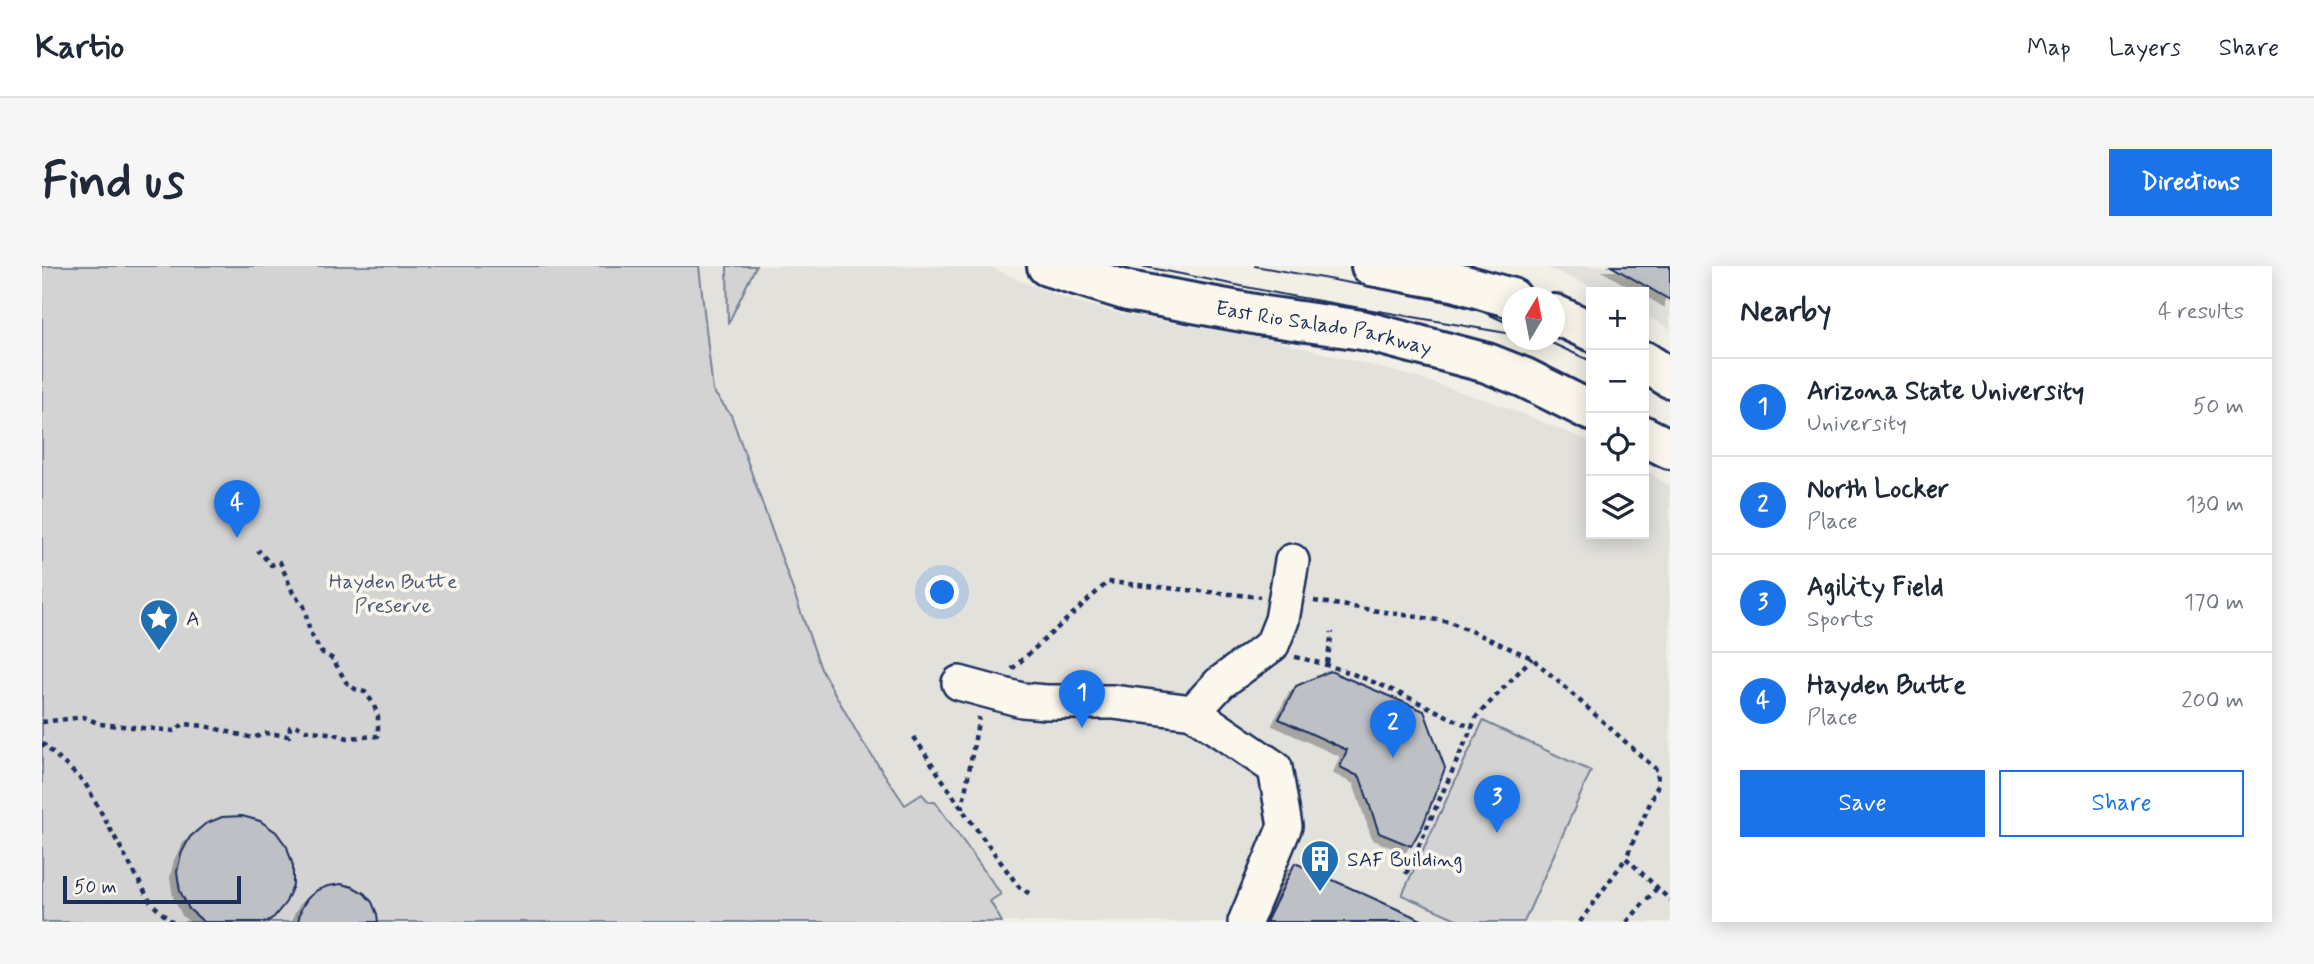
<!DOCTYPE html>
<meta charset="utf-8">
<style>
:root{--surface:#fff;--page:#f6f6f7;--text:#1f2937;--muted:#747a83;--line:#e0e1e3;--accent:#1a73e8}
body{margin:0;font-family:Mynerve,sans-serif;background:var(--page);color:var(--text)}
.controls{position:absolute;right:21px;top:21px;display:grid;overflow:hidden;border-radius:0px;box-shadow:0 4px 18px #0003}
.controls button{width:63px;height:63px;display:grid;place-items:center;padding:0;border:0;border-bottom:2px solid var(--line);background:var(--surface);color:var(--text);font:35px sans-serif}
.compass{position:absolute;left:1460px;top:21px;width:63px;height:63px;border-radius:50%;background:var(--surface);box-shadow:0 4px 18px #0003;rotate:10deg}
.scale{position:absolute;left:21px;bottom:18px;width:178px;box-sizing:border-box;padding-left:7px;border:4px solid #1b2f5e;border-top:0;font-size:19px;line-height:24px;white-space:nowrap;color:#1b2f5e;-webkit-text-stroke:5px #fbf7ec;paint-order:stroke}
.you{position:absolute;left:901px;top:327px;width:24px;height:24px;margin:-18px;border:5px solid #fff;border-radius:50%;background:#1a73e8;box-shadow:0 0 0 10px #1a73e833}
.badge{display:grid;place-items:center;width:46px;height:46px;border-radius:50%;background:var(--accent);color:#fff;font-size:23px;font-weight:700}
.pin{position:absolute;translate:-50% -58px;filter:drop-shadow(0 2px 4px #0008)}
.pin::after{content:'';position:absolute;top:37px;width:24px;height:21px;background:inherit;clip-path:polygon(0 0,100% 0,50% 100%)}
.list{margin:0;padding:0;list-style:none}
h2{display:flex;justify-content:space-between;align-items:center;height:91px;margin:0;padding:0 28px;font-size:30px}
h2 small{font-size:23px;font-weight:400;color:var(--muted)}
.list li{display:grid;grid-template-columns:46px 1fr auto;gap:21px;align-items:center;box-sizing:border-box;height:98px;padding:0 28px;border-top:2px solid var(--line)}
.list b{display:block;font-size:26px;white-space:nowrap}
.list p{margin:0;font-size:23px;white-space:nowrap;color:var(--muted)}
.list em{font-size:23px;font-style:normal;color:var(--muted)}
.actions{display:flex;gap:14px;padding:21px 28px}
.actions a{flex:1;padding:16px 0;border:2px solid var(--accent);border-radius:0px;text-align:center;font-size:24px;color:var(--accent)}
.actions .main{background:var(--accent);color:#fff}
.icon{flex:none;width:38px;height:38px;fill:none;stroke:currentColor;stroke-width:2;stroke-linecap:round;stroke-linejoin:round}
.map{position:relative;flex:none;width:1628px;height:656px;overflow:hidden;border-radius:0px}
header{display:flex;align-items:center;gap:42px;box-sizing:border-box;height:98px;padding:0 35px;background:var(--surface);border-bottom:2px solid var(--line)}
header strong{font-size:33px}
nav{display:flex;gap:38px;margin-inline-start:auto;font-size:24px}
.intro{display:flex;align-items:center;justify-content:space-between;box-sizing:border-box;height:168px;padding:0 42px}
h1{margin:0;font-size:49px}
.button{padding:18px 32px;border-radius:0px;background:var(--accent);color:#fff;font-size:24px;font-weight:700}
main{display:flex;gap:42px;padding:0 42px}
aside{flex:1;background:var(--surface);border-radius:0px;box-shadow:0 4px 18px #0003}
.map>svg:first-child{display:block}
</style>
<header>
<strong>Kartio</strong>
<nav><a>Map</a><a>Layers</a><a>Share</a></nav>
</header>
<div class="intro"><h1>Find us</h1><a class="button">Directions</a></div>
<main>
<div class="map">
<svg width="1628" height="656" viewBox="0 0 1628 656">
<defs>
<filter id="shadow"><feDropShadow dx="-6" dy="6" stdDeviation="0" flood-color="#0004"/></filter>
</defs>
<rect width="100%" height="100%" fill="#f2efe6"/>
<filter id="ink" filterUnits="userSpaceOnUse"><feTurbulence type="fractalNoise" baseFrequency=".0143" numOctaves="2"/><feDisplacementMap in="SourceGraphic" scale="14" xChannelSelector="R" yChannelSelector="G"/><feConvolveMatrix kernelMatrix="1 2 1 2 8 2 1 2 1" color-interpolation-filters="sRGB"/></filter>
<g filter="url(#ink)">
<!-- built -->
<path fill="#e2e1dc" d="M534,0H947L974,13L1022,32L1079,48L1235,75L1366,109L1459,139L1549,176V268H1602V202L1628,221V656H417Z
M1501,0H1628V63L1602,48V26H1562Z"/>
<!-- green -->
<path fill="#d2d3d2" stroke="#768198" stroke-width="2" d="M0,0H657L671,125L689,149L779,403L818,472L863,539L880,528L887,536H893L959,628L948,635L960,656H0Z
M685,0H714L686,58Z
M1441,455L1549,505L1482,656H1421L1360,629Z"/>
<!-- building -->
<path fill="#bdc0c4" stroke="#1b2f5e" stroke-width="2" filter="url(#shadow)" d="M1569,0H1628V34Z
M1288,405L1382,445L1403,502L1381,559L1369,580L1337,567L1318,511L1298,501L1305,484L1237,453L1254,420Z
M200,550L218,555L234,566L245,581L251,600V619L244,636L232,651L224,656H162L147,643L138,625L135,606L139,588L148,571L163,558L180,551Z
M1253,597L1384,656H1224Z
M299,618L311,621L322,627L330,636L335,648L336,656H256L259,643L265,633L275,624L286,620Z"/>
<g fill="none" stroke-linecap="round" stroke-linejoin="round">
<defs>
<path id="minor" d="M917,417L980,434L1004,436H1071L1151,446L1233,502L1243,560L1203,656
M1151,446L1178,417L1230,379L1240,354L1250,295"/>
<g id="major">
<path id="s1" d="M1005,0L1086,25L1223,50L1320,64L1445,97L1483,112L1549,145"/>
<path d="M1329,0L1412,16L1470,32"/>
<path d="M1512,48L1549,65"/>
<path d="M1602,95L1628,112"/>
<path d="M1602,170L1628,183"/>
</g>
</defs>
<!-- minor casing -->
<use href="#minor" stroke="#1b2f5e" stroke-width="38"/>
<!-- major casing -->
<use href="#major" stroke="#1b2f5e" stroke-width="44"/>
<!-- path -->
<path stroke="#1b2f5e" stroke-width="4.5" stroke-dasharray="5 5" stroke-linecap="butt" d="M1272,335L1408,356L1490,392L1616,505L1615,521L1584,592L1628,634
M1253,391C1316,404 1373,435 1430,462
M1285,397L1290,366
M970,403L1066,316L1218,331
M0,456L42,451L58,458L134,465L141,458L163,460L211,472L224,467L247,470L248,461L252,459L264,464L293,468L306,472L336,470V450L331,437L323,426L313,423L304,416L291,393L279,386L268,366L262,340L251,327L238,296L229,299L216,284
M872,471L922,546L977,621L990,629
M0,477L43,517L109,637L130,656
M920,543L937,451
M1364,608L1435,450L1490,392
M1538,656L1584,592
M1585,656L1615,622"/>
<!-- minor -->
<use href="#minor" stroke="#fbf7ec" stroke-width="33"/>
<!-- major -->
<use href="#major" stroke="#fbf7ec" stroke-width="38"/>
<!-- tram -->
<path stroke="#1b2f5e" stroke-width="2" d="M1099,0L1249,30L1470,68
M1213,0L1409,35L1435,43L1470,59
M1503,74L1549,95
M1602,121L1612,126"/>
</g>
</g>
<!-- icons -->
<defs>
<symbol id="sight-pin" viewBox="-11 -11 22 30"><path d="M0 17L-7.5 6A9.5 9.5 0 1 1 7.5 6Z" fill="#1f6fb2" stroke="#fbf7ec"/><path d="M0-6L1.8-2.2L6-1.7L2.9 1.2L3.7 5.4L0 3.3L-3.7 5.4L-2.9 1.2L-6-1.7L-1.8-2.2Z" fill="#fff"/></symbol>
<symbol id="building-pin" viewBox="-11 -11 22 30"><path d="M0 17L-7.5 6A9.5 9.5 0 1 1 7.5 6Z" fill="#1f6fb2" stroke="#fbf7ec"/><path d="M-4-6H4V6H1V3H-1V6H-4ZM-2.5-4.3h1.7v1.8h-1.7ZM.8-4.3h1.7v1.8H.8ZM-2.5-1h1.7V.8h-1.7ZM.8-1h1.7V.8H.8Z" fill="#fff"/></symbol>
</defs>
<g fill-rule="evenodd">
<use href="#sight-pin" x="95" y="330" width="44" height="60"/>
<use href="#building-pin" x="1256" y="571" width="44" height="60"/>
</g>
<g text-anchor="middle" stroke-width="7" stroke-linejoin="round" paint-order="stroke">
<!-- street labels -->
<g font-size="21" fill="#1b2f5e" stroke="#fbf7ec">
<text dy="7" stroke="none"><textPath href="#s1" startOffset="284">East Rio Salado Parkway</textPath></text>
</g>
<!-- park labels -->
<g font-size="21" fill="#49587b" stroke="#fbf7ec">
<text x="351" y="322">Hayden Butte<tspan x="351" dy="24">Preserve</tspan></text>
</g>
<!-- poi labels -->
<g font-size="21" fill="#1b2f5e" stroke="#fbf7ec" text-anchor="start">
<text x="144" y="359">A</text>
<text x="1305" y="600">SAF Building</text>
</g>
</g>
</svg>
<div class="controls">
<button>+</button>
<button>−</button>
<button><svg class="icon" aria-label="locate" viewBox="0 0 24 24"><circle cx="12" cy="12" r="6"/><path d="M12 2v4M12 18v4M2 12h4M18 12h4"/></svg></button>
<button><svg class="icon" aria-label="layers" viewBox="0 0 24 24"><path d="M12 4l9 5-9 5-9-5zM3 14l9 5 9-5"/></svg></button>
</div>
<svg class="compass" viewBox="-18 -18 36 36"><path d="M0-13l5 13h-10z" fill="#e53935"/><path d="M0 13l5-13h-10z" fill="#747a83"/></svg>
<div class="scale">50 m</div>
<div class="you"></div>
<div class="pin badge" style="left:1040px;top:462px">1</div>
<div class="pin badge" style="left:1351px;top:492px">2</div>
<div class="pin badge" style="left:1455px;top:567px">3</div>
<div class="pin badge" style="left:195px;top:272px">4</div>
</div>
<aside>
<h2>Nearby<small>4 results</small></h2>
<ul class="list">
<li><span class="badge">1</span><div><b>Arizona State University</b><p>University</p></div><em>50 m</em></li>
<li><span class="badge">2</span><div><b>North Locker</b><p>Place</p></div><em>130 m</em></li>
<li><span class="badge">3</span><div><b>Agility Field</b><p>Sports</p></div><em>170 m</em></li>
<li><span class="badge">4</span><div><b>Hayden Butte</b><p>Place</p></div><em>200 m</em></li>
</ul>
<div class="actions"><a class="main">Save</a><a>Share</a></div>
</aside>
</main>
